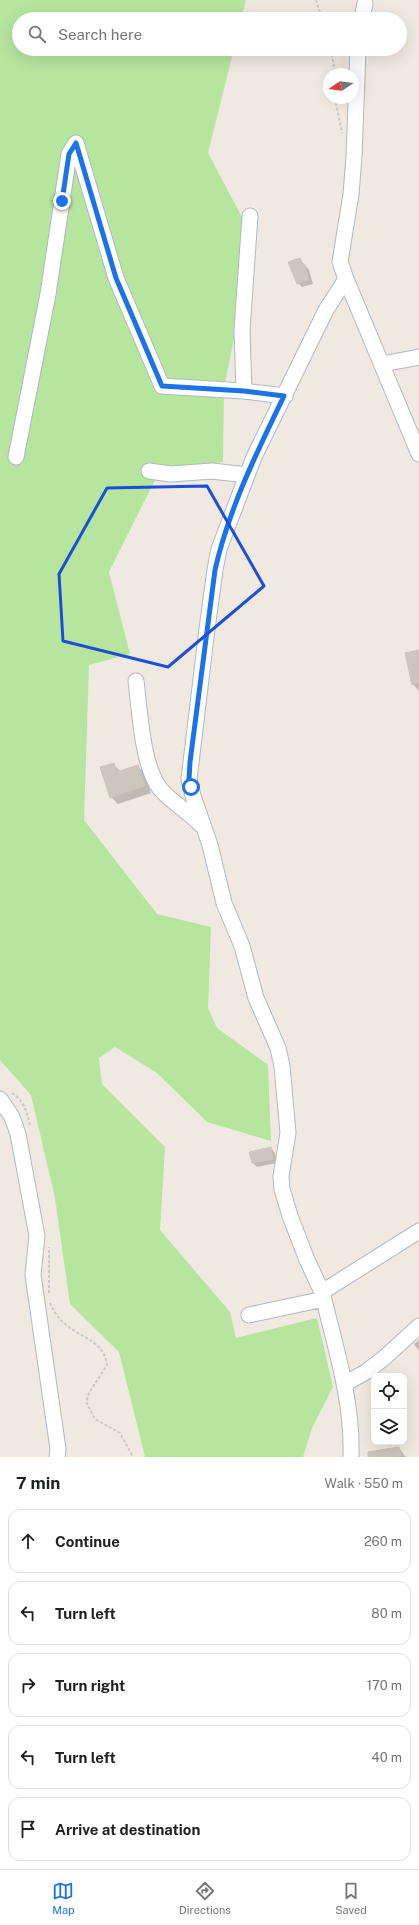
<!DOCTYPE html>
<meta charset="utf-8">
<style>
:root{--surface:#fff;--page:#f2f2f2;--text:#202124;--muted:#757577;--line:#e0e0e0;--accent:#1a73e8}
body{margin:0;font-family:"Public Sans",sans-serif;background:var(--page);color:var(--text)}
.controls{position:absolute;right:12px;bottom:12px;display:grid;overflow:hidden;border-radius:8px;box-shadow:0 4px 16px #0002}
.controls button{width:36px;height:36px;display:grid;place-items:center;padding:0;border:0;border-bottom:1px solid var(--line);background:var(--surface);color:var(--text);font:20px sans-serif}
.compass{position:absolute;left:323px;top:68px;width:36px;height:36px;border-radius:50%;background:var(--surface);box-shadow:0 4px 16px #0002;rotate:257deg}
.stop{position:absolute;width:12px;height:12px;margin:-9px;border:3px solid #1a73e8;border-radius:50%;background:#fff}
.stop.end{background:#1a73e8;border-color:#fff;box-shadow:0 1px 4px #0008}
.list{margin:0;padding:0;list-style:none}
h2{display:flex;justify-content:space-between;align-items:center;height:52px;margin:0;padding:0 16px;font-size:17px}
h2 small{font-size:13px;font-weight:400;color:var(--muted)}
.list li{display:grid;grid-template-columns:26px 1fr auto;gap:12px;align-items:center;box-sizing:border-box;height:64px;margin:0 8px 8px;padding:0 8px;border:1px solid var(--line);border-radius:12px}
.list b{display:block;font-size:15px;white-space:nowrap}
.list em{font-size:13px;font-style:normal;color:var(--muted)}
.icon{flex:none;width:22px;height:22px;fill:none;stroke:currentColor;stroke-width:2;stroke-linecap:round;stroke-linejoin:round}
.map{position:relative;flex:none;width:419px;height:1457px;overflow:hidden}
.search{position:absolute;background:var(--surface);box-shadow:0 4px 16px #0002;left:12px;right:12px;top:12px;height:44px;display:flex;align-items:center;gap:10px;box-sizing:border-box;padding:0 14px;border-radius:22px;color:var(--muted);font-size:15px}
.sheet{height:412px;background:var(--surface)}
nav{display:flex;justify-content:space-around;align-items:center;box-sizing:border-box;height:56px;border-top:1px solid var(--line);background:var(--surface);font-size:11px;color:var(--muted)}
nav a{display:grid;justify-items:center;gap:2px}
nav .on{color:var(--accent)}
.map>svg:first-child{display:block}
</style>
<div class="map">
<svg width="419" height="1457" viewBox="0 0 419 1457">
<rect width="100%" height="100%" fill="#efe9e1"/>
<!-- green -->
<path fill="#b6e59e" d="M0,0H246L241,19H19V49H234L208,153L254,240L224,388L223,462L161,468L109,572L130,654L89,665L84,820L157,914L211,927L208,1008L217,1028L268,1065L271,1141L207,1122L157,1073L115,1047L99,1058L102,1084L165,1147L160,1230L230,1312L236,1338L317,1318L333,1387L312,1428L303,1457H145L119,1352L70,1304L55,1198L31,1095L0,1060Z"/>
<!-- shadow -->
<path fill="#0003" d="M300,259L309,270L313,284L302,287L298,283Z
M419,651V691L413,684Z
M113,764L120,771L137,766L144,772L151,793L118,804L111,797Z
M271,1148L275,1153L277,1163L257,1167L253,1163L250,1153Z
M419,1340V1351L414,1344Z
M399,1448L406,1457H368V1453Z"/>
<!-- building -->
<path fill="#cbc7bf" stroke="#cbc5ba" d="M300,258L303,265H305L309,280L297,284L288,262Z
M419,650V683L412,685L405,653Z
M114,763L117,772L138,765L145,786L110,798L100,767Z
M271,1147L273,1159L252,1163L249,1152Z
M399,1447L401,1457H368V1452Z"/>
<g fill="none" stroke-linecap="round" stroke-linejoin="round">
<defs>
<path id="minor" d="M362,19L365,3
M358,49L354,157L351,194L340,262L346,279L419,454
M250,216L242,330L244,391L285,396
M382,364L419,357
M16,457L48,294L69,154L76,143L116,278L162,386L244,391
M149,471L171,474L212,471L247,475
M136,681C140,711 142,773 164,793C176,805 190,813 201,825
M0,1099L12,1117L18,1134L37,1236L33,1275L58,1449L57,1457
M322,1292L307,1260L290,1216L282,1189L281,1176L288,1133L282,1066L278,1048L256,998L242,946L224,903L210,845L193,796L189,779L207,629L215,570L219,549L254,457L326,310L346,279
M249,1315L324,1299
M344,1384L366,1372L384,1358L419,1326
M351,1457C353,1401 335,1346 322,1292L419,1231"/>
</defs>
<!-- minor casing -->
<use href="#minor" stroke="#b4b7c1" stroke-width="17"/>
<!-- path -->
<path stroke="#c9c9c9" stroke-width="2" stroke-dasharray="3 2" stroke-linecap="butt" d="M316,0L322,19
M331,49L335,74
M335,98L342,133
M12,1093C25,1102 27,1112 30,1126
M49,1293V1247
M50,1303C53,1310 58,1318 64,1323C80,1338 104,1340 107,1365L89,1393L86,1402L95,1419L120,1433L133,1457"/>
<!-- minor -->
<use href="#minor" stroke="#fff" stroke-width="15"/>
</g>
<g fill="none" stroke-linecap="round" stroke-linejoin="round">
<!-- route -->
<path stroke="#1a73e8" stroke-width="5" d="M62,201L69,154L76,143L116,278L162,386L244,391L284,396C257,452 229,508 215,570L190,762L189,779L191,787"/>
</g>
<!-- marked area -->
<path fill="none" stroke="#1d4ed8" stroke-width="3" stroke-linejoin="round" d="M207,486L264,586L168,667L63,641L59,574L107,488Z"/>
</svg>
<div class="controls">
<button><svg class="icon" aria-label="locate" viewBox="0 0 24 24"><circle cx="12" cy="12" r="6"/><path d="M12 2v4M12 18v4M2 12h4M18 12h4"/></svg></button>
<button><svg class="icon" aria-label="layers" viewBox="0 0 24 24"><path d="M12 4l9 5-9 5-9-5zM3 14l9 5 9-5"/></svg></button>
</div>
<svg class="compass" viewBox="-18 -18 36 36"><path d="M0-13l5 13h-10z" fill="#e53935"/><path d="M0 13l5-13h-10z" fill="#757577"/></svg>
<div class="stop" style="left:191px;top:787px"></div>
<div class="stop end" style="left:62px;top:201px"></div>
<div class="search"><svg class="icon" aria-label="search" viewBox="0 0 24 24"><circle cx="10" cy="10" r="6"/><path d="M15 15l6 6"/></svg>Search here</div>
</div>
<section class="sheet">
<h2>7 min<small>Walk · 550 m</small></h2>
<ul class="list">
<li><svg class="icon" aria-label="ahead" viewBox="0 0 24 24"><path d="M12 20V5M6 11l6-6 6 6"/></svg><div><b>Continue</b></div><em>260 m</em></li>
<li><svg class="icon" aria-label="left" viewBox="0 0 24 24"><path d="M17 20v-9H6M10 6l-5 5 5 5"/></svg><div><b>Turn left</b></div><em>80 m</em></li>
<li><svg class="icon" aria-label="right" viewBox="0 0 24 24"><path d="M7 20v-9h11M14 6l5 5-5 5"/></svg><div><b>Turn right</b></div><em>170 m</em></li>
<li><svg class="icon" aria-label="left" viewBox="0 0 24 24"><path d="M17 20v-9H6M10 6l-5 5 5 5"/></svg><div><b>Turn left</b></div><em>40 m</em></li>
<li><svg class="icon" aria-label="arrive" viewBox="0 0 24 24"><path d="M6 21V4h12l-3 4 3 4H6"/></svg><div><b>Arrive at destination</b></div></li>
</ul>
</section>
<nav>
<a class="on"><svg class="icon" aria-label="map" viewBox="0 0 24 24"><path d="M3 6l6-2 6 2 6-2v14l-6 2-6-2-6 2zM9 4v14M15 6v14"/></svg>Map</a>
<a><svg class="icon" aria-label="directions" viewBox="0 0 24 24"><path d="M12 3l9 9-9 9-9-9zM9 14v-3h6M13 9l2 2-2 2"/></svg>Directions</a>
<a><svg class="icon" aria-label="saved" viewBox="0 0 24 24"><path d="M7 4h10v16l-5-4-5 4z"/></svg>Saved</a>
</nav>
